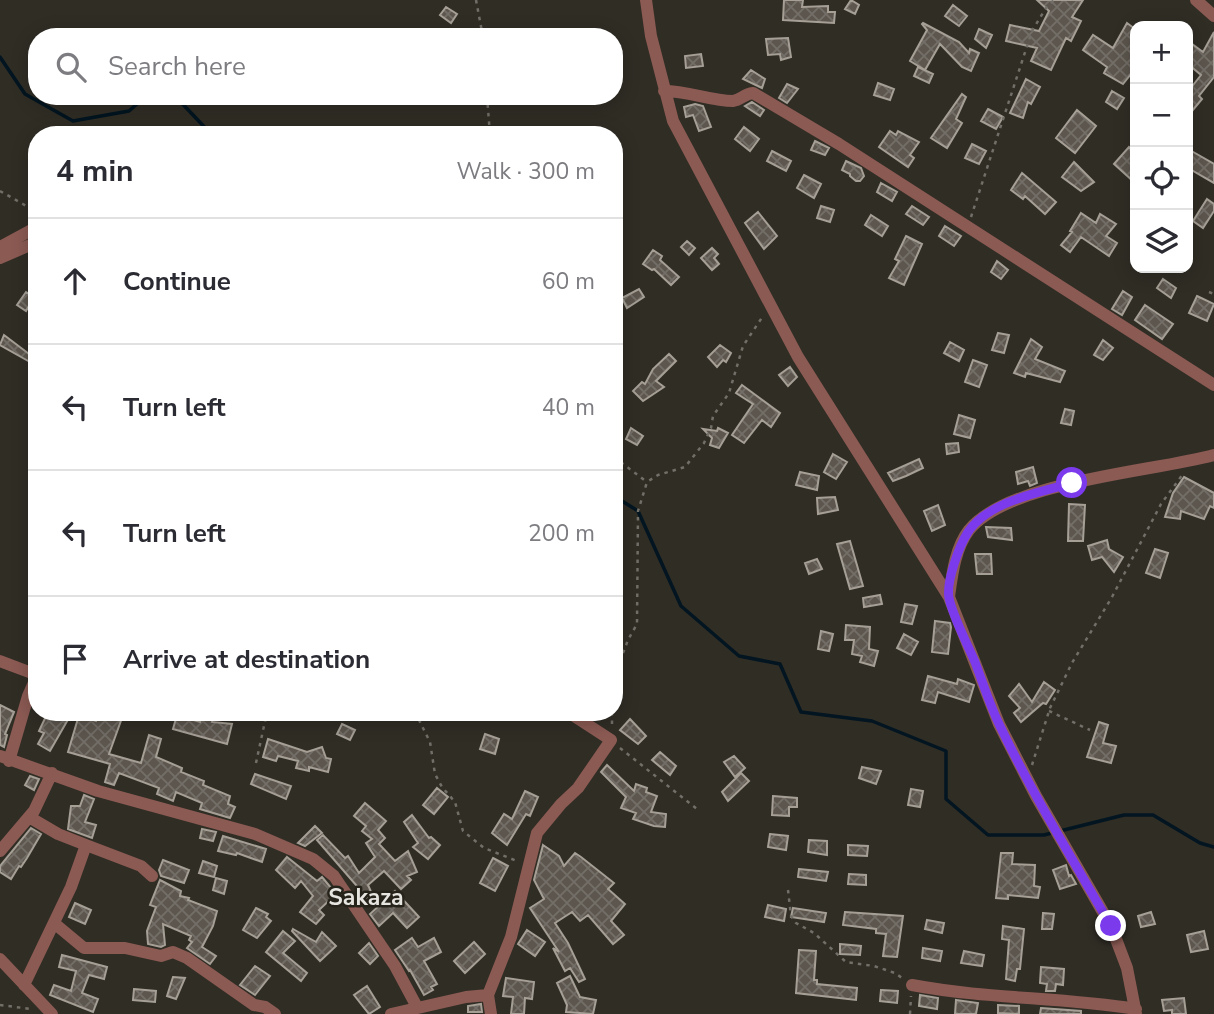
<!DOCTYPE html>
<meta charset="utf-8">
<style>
:root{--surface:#fff;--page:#f7f7f7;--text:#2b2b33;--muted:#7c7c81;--line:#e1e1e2}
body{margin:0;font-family:"Nunito Sans",sans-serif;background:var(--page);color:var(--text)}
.controls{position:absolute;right:21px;top:21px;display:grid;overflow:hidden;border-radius:14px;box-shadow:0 4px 18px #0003}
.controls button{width:63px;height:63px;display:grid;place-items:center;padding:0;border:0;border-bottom:2px solid var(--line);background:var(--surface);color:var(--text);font:35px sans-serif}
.stop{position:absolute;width:21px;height:21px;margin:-16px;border:5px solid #7c3aed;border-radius:50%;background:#fff}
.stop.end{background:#7c3aed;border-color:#fff;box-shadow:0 2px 7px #0008}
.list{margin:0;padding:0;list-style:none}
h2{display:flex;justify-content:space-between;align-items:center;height:91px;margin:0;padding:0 28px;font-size:30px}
h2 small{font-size:23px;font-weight:400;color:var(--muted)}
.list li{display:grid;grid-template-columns:46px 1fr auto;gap:21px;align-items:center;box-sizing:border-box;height:126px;padding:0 28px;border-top:2px solid var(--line)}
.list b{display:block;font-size:26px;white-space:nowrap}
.list em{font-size:23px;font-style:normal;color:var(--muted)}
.icon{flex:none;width:38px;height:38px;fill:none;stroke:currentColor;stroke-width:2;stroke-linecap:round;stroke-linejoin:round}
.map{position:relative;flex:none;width:1214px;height:1014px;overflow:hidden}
.search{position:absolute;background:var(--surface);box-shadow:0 4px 18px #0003;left:28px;top:28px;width:595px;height:77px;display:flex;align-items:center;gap:18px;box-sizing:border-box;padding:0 24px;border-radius:28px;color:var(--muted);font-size:26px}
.panel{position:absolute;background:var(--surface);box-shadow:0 4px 18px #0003;left:28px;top:126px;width:595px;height:595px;border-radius:28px}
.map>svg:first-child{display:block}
</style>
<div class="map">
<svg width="1214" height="1014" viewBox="0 0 1214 1014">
<defs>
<pattern id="building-cross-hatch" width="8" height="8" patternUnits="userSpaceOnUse" patternTransform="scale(1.75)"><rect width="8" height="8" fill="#5c564e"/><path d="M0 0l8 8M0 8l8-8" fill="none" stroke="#736e67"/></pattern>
</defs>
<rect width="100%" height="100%" fill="#302d25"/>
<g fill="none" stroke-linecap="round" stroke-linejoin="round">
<!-- stream -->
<path stroke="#021520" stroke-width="3.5" d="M0,57L25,94L73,121L129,111L146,96
M175,96L212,135
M614,496L638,511L681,606L739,656L780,664L801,712L872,721L946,751V799L988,835H1044L1124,815H1153L1200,843L1214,847"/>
</g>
<!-- building -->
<path fill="url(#building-cross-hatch)" stroke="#a59f96" stroke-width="2" d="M784,0H803L802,7L828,6V12H835L834,23L783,20Z
M851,0L859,5L855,14L845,9Z
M1037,0H1083L1072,17L1081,21L1071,41L1066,38L1051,70L1031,61L1037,48L1006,41L1010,25L1039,31L1049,11Z
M953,5L967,16L959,26L945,16Z
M446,7L457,14L451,23L440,15Z
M923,23L959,42L969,53L970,49L979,53L971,71L962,67L940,44L925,70L910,61L927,30L922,24Z
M1127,23L1135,29V69L1123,84L1104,73L1107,67L1083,50L1093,35L1113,48Z
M979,29L992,35L986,48L975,39Z
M1214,32V77L1199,96L1202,99L1188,116V87L1190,89L1201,75L1188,64V41L1203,52Z
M788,38L791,57L781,60L780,54L768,55L766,39Z
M701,54L703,66L686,68L685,56Z
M918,67L933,74L929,83L914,76Z
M751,70L765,79L762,88L743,79Z
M1026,79L1040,87L1031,104L1028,102L1023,118L1010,113Z
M878,83L894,89L890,100L874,95Z
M787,84L798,89L787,103L779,98Z
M1112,91L1124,98L1117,109L1106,102Z
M962,94L966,97L956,119L962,123L947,148L931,138Z
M752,102L764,110L760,116L745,106Z
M695,104L703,106L711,127L699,131L693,115L686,117L684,107Z
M988,109L1003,117L996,129L981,121Z
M1077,110L1096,126L1075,153L1056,138Z
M744,127L759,139L750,151L735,139Z
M890,131L896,135L898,131L919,142L910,155L914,158L908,167L879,147Z
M815,141L829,148L825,155L811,150Z
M972,144L986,151L979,164L965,158Z
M1129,147L1135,153V183L1114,164Z
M1188,149L1214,164V183L1188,168Z
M772,151L791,161L786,171L767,161Z
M846,161L861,168L864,176L860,181H856L850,176V174L842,170Z
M1074,162L1094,182L1081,191L1062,177Z
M1022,173L1056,202L1045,214L1025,196L1023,199L1011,190Z
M804,175L821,184L814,198L797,188Z
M881,183L897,192L892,201L877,192Z
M1207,199L1214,204V211L1203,228L1193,221Z
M821,206L834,210L830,222L817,218Z
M912,206L929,217L923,225L906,214Z
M758,212L777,236L764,249L745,223Z
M1081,213L1096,223L1100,214L1116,224L1106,236L1117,243L1109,256L1081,237L1070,252L1061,245L1072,232L1070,231Z
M871,215L888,226L882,236L865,225Z
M945,226L961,236L954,246L939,236Z
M906,236L922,244L904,285L889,278L899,261L895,259Z
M687,241L695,248L689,255L681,247Z
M712,248L718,254L714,258L719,264L712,270L701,258Z
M653,250L662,256L660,260L679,277L671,285L654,269L652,270L643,264Z
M997,261L1008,270L1001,279L991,272Z
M1163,279L1176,288L1171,298L1157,288Z
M639,289L644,297L627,308L622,298Z
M1123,291L1132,297L1122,315L1112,309Z
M26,292L34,297L26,311L17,305Z
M1197,296L1214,304L1207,321L1189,313Z
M1145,305L1173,324L1162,339L1135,320Z
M998,333L1009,335L1004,353L992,350Z
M4,335L33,357L30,362L0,345Z
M1031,339L1042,347L1035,359L1065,371L1060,382L1026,373L1025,377L1014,373Z
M1103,340L1113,348L1103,360L1094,355Z
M950,342L964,350L959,361L944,353Z
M720,345L731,353L726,362L723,360L717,367L708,357Z
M669,354L676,361L656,381L664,387L643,401L633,391L642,382L645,384L653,369Z
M973,360L987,365L979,387L965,382Z
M790,367L797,377L788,386L779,375Z
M742,385L780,413L771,427L762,420L744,443L732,435L753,404L736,393Z
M1065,409L1074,411L1071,425L1061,423Z
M959,415L975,420L970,438L954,434Z
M631,428L643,436L637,445L626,439Z
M718,428L728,433L719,448L710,445L712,438L703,429L717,431Z
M958,443L959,452L947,454L946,444Z
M833,454L847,462L836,479L824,472Z
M919,459L923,468L906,476L893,481L888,473Z
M1033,467L1037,483L1030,486L1028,481L1018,484L1016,472Z
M800,472L819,476L817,490L796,485Z
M1184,477L1214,493V508L1210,506L1204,519L1181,511L1180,519L1165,517L1173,493Z
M835,497L838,510L818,514L817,498Z
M1069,504L1085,505L1083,541H1068Z
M938,505L945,525L932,531L924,511Z
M986,527L1011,528L1012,540L988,537Z
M1107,540L1109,549L1123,557L1114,572L1102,557L1092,560L1088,546Z
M850,541L863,586L850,589L837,544Z
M1155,549L1168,553L1160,578L1146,573Z
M975,554H991L992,574H977Z
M817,559L822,569L809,574L805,563Z
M880,595L882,604L864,607L863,598Z
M905,604L917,606L912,624L901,622Z
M935,621L950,623L951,627L948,654L932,652Z
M846,625L870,627L869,649L878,651L874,666L860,662L862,656L852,654L854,640H845Z
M821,631L833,634L829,651L818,649Z
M904,634L918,642L911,655L897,648Z
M928,676L957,684L958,679L974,685L969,702L938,692L935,703L922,700Z
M1044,682L1055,690L1046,704L1043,703L1021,722L1014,713L1020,708L1009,696L1019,684L1032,702Z
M0,705L14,712L5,734L7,735L4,747L0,745Z
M48,712H58L70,716L50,751L38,744L44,733L39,731Z
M101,712H115L123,715L109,754L141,763L149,735L161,739L156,757L182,768L181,772L204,781L203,785L230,796L228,804L235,807L230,818L200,809L202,803L176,792L173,801L157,794L159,788L119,773L114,785L105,782L110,764L68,752L79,715L96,721Z
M177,715L200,722L201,716L213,719L212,722L232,724L227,744L173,729Z
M630,719L646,736L638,744L620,730Z
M1099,722L1108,725L1103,743L1116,746L1111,763L1087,757Z
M342,724L355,730L350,740L337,734Z
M485,734L499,739L495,754L480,749Z
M268,739L307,752L322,747L326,758L331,759L328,772L309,767V771L296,768L298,761L278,756L276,761L263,757Z
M660,752L676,766L670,775L652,760Z
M734,756L745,768L735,777L724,762Z
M607,765L634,791L636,784L647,788L646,792L657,796L651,812L666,814L665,827L654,826L633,819L636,813L621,808L626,797L601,772Z
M862,767L881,771L876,784L859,778Z
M741,773L749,781L728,801L722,792Z
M255,774L291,786L286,799L251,784Z
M30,776L39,779L34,790L25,785Z
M437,788L448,797L434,814L423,805Z
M911,789L923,791L920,807L908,805Z
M525,791L538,797L530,816L526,814L507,845L492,833L504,814L512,819Z
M84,795L94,799L85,822L96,825L92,838L68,829L71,806H80Z
M773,796L797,798V807H789V816L772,815Z
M365,803L386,821L378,830L385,838L379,844L395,861L408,851L417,872L407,876L411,880L401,889L384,871L368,885L373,896L369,900L317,840L323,835L345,858L348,856L359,873L375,857L366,843L372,839L362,831L366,826L354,816Z
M412,815L429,838L431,837L440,845L428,859L413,847L418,843L404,822Z
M315,826L322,833L305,846L298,843Z
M31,828L41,834L27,858L21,867L19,866L11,879L0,872V866Z
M202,829L216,832L213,841L200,838Z
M770,834L788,836L786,850L768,847Z
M223,836L266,849L262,862L237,853L236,855L218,851Z
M809,840L827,841V855L808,852Z
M543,845L559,856L564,866L575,853L581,857L614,883L608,889L625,904L611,921L624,935L613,944L588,915L580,921L572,912L555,923L568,943L585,979L579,982L570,968L565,971L553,948L559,952L530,908L544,899L534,880Z
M848,845L868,846L867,856L848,855Z
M1001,853H1013L1012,864L1035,865L1034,886L1040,887L1038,898L1008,895V899L996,898Z
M287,857L317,881L322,877L336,894L319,910L324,915L316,924L300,912L313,896L301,881L295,888L276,870Z
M493,858L508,866L495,891L480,883Z
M163,860L189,870L184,883L161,876L159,870Z
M203,861L217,866L214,877L199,873Z
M1066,865L1069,876L1071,875L1076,884L1060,889L1053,870Z
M799,869L828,872L826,881L798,877Z
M849,874L866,875V885L848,884Z
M216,878L227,881L224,894L213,890Z
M160,880L181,891L180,896L189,898L188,900L217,911L213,926L202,947L216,956L210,964L187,948L192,942L189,940L191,936L163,924L165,945L161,947L148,944L147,931L156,907L150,905Z
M395,891L419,917L407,928L393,913L379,926L370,914Z
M75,903L91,910L85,924L69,917Z
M768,905L786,909L784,921L765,917Z
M256,908L268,914L266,917L271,921L257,938L243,930Z
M793,908L826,913L824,922L791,917Z
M845,912L903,916L897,957L883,956L886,934L876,933V929L843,925Z
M1151,912L1155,924L1141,927L1138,916Z
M1043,913L1054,914L1052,929H1042Z
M927,920L944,923L942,933L925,929Z
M1003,926L1024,929L1020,969H1017L1015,981L1006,979L1009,940L1002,939Z
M293,929L316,942L322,932L336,946L320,961L292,931Z
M527,930L545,942L535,956L518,944Z
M283,931L295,941L283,953L307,973L301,981L266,952Z
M1204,931L1208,949L1191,952L1187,935Z
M412,938L418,947L434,938L441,952L424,961L437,984L431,987L433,990L424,995L410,970L409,971L395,950Z
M474,942L485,954L465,973L454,961Z
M369,943L378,956L370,964L359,953Z
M840,944L861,946L860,955L840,954Z
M923,948L942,951L940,961L922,958Z
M799,950L816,951L814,980H817V984L857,988L856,1000L796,993Z
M964,951L984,955L982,966L961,963Z
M62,955L107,967L104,979L89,975L82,993L98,999L93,1012L50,995L54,985L71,991L76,971L59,967Z
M255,966L270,976L255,995L240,985Z
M1041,967L1064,969L1063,985L1056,984L1055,991H1046L1047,984L1040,983Z
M570,976L580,997L596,1000L593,1014L566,1012L567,1005L557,983Z
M173,977L185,978L176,999L167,996Z
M506,978L534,982L532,999L525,998L524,1014H511L513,997L503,996Z
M367,986L380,1007L369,1014L354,995Z
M134,989L156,991L155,1002L133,1000Z
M881,990L898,991L897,1003L880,1001Z
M920,995L938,998L937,1009L919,1006Z
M1184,998L1186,1014H1172V1010L1164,1011L1162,1000Z
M956,1000L978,1003L976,1014H955Z
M481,1004L482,1012H468V1006Z
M998,1005L1019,1006V1014L998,1013Z
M1041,1008L1081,1011V1014H1040Z"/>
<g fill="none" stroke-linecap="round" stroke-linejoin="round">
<!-- path -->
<path stroke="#726f68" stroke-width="2.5" stroke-dasharray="3.5 5" stroke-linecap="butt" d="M476,0L483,37
M487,96L490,135
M0,191L37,212
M971,217L1032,31L1046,8L1054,0
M1209,292L1214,294
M614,457L647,482
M614,677L628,640L637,624L638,511L647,482L658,475L685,467L704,443L711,428L713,416L729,393L743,346L763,316
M1049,711L1090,730
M415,712L430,742L435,774L442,787L455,802L463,831L484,848L517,861
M612,712V728
M620,748L697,809
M256,763L267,712
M1032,765L1050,708L1072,663L1112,597L1161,504L1183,474
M788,890L791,916L796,923L814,933L846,962L874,966L895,973L902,978
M0,1005L31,1009
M910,1014L911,996"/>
<!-- street -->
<path stroke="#8b5a53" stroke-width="12" d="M646,0L651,36L673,121L798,357L949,597L999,724L1036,796L1111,926L1127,968L1136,1014
M1196,0L1214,16
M664,91C688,91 711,101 733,101C741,100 744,94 753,93L839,144L1214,385
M0,247L37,227
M0,258L37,242
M949,597C952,575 955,548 969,530C1009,481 1152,472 1214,455
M0,661L37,675
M0,756L98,791L255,834L313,859L334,876L395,966L417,1007
M9,761L28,696L37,676
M86,845L141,866L152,876
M0,851L34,811L52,773
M54,923L84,948H125L161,956L173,952L187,958L254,1005L265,1007L275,1014
M0,959L52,1014
M24,985L71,887L86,845L58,834L29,817
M912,985C986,999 1061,997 1136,1009
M391,1014L466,997L488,995
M491,1014L488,995L511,937L537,833L561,804L578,788L611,740L568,712"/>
</g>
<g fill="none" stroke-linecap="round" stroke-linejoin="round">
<!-- route -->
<path stroke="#7c3aed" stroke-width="9" d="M1072,483C1038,493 989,501 968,532C959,546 946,582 949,598C953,617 967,643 975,662C983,683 990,706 1000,726C1033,795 1073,860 1111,926"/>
</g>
<g text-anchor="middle" stroke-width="5" stroke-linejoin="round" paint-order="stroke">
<!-- quarter labels -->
<g font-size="23" font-weight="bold" fill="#e7e5e0" stroke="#26231b">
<text x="366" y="905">Sakaza</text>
</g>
</g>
</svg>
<div class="controls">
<button>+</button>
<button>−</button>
<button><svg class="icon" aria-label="locate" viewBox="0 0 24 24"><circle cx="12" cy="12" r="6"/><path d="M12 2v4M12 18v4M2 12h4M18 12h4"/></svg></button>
<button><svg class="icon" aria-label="layers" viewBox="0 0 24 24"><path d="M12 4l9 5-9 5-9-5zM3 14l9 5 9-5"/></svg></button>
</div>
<div class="stop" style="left:1072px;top:483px"></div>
<div class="stop end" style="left:1111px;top:926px"></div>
<div class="search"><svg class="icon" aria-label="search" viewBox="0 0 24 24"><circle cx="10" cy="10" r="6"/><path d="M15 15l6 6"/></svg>Search here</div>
<section class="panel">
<h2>4 min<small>Walk · 300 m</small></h2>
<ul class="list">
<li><svg class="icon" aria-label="ahead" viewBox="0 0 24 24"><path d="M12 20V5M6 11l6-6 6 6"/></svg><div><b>Continue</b></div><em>60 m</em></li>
<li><svg class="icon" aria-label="left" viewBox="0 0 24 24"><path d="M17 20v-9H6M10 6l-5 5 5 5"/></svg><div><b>Turn left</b></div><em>40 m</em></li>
<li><svg class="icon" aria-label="left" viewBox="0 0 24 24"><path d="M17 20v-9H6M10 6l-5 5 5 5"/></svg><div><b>Turn left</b></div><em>200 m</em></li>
<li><svg class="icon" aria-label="arrive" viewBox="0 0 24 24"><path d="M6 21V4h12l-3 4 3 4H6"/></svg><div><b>Arrive at destination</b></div></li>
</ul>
</section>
</div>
